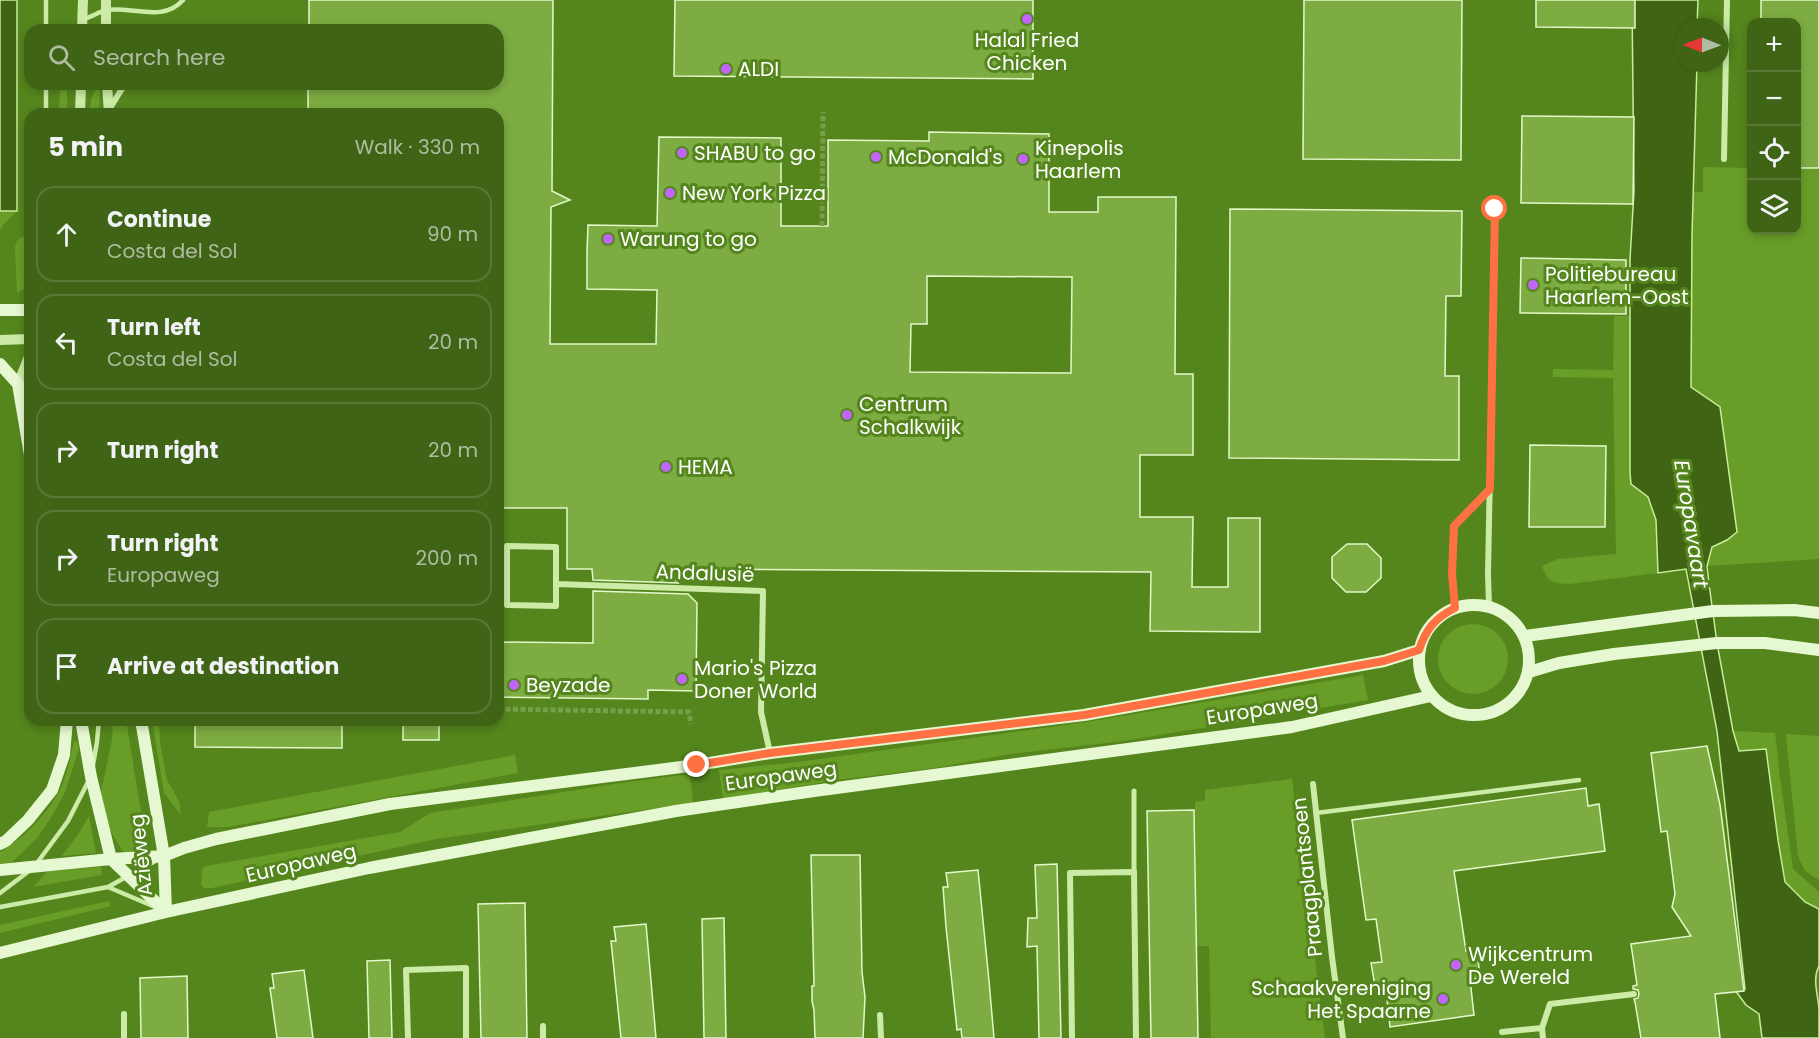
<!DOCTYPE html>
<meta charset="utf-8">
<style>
:root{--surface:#406416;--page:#476a1f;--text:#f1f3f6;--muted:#aebda1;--line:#597835}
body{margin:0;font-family:Poppins,sans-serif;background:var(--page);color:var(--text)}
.controls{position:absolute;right:18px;top:18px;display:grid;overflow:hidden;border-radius:12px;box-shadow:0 3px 9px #0003}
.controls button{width:54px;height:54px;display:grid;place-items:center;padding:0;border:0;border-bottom:2px solid var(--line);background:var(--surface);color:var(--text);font:30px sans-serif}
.compass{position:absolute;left:1675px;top:18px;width:54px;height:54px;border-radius:50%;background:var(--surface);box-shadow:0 3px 9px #0003;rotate:271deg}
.stop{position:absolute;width:18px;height:18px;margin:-14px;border:4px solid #ff7043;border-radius:50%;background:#fff}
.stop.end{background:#ff7043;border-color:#fff;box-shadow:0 2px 6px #0008}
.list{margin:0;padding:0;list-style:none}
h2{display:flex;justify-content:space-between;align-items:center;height:78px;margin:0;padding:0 24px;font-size:26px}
h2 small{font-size:20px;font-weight:400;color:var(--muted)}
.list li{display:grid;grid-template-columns:39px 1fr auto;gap:18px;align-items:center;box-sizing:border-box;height:96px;margin:0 12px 12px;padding:0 12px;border:2px solid var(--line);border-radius:18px}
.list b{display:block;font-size:22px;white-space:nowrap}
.list p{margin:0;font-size:20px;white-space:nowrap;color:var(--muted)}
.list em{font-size:20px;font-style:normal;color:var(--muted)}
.icon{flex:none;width:33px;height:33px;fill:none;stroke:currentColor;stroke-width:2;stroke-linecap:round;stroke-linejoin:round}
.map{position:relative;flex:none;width:1819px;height:1038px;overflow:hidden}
.search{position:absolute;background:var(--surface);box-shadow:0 3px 9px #0003;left:24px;top:24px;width:480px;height:66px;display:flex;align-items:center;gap:15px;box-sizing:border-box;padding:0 21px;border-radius:18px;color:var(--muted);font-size:22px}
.panel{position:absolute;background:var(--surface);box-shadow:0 3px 9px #0003;left:24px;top:108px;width:480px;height:618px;border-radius:18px}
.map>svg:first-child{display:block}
</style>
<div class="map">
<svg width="1819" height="1038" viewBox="0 0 1819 1038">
<rect width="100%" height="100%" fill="#55861d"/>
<!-- green -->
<path fill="#689e27" d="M60,84H67V114H59Z
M97,86L100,88L99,114H89L91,100Z
M1703,167L1751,168L1752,230H1796L1797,169H1819V559L1707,566L1712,547L1727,540L1691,387L1692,232L1693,192H1703Z
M0,211H17L2,226L0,230Z
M30,234V285L17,293L15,247L18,239Z
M1614,316H1630V473L1631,484L1648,497L1656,520L1658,573L1569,584C1552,583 1548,583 1542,566L1558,559L1616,554L1613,378L1553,377V369L1613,370Z
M1438 659a35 35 0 1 1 70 0a35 35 0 1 1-70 0Z
M1363,675L1368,700L1124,741L1010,754L935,768L837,780L723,799L719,770L798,762L1087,722Z
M113,720H126L147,849L124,853L108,827L101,792L112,740Z
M152,720H159L160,742L167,780L179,801L181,815L164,793Z
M1733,731L1775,733L1780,778L1793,869L1819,892V909L1805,902L1785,882L1778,840L1766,749L1739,752Z
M1786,734L1819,736V880L1805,871L1798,856Z
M74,741H77L79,749L65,792L52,816L37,838L11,863L0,864V852C23,840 54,807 63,783C68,769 71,755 74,741Z
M515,755L518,773L228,827H207L209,812Z
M690,774L693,803L436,839L212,888H204L201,884L202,870L206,866L400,832L430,813L614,784Z
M1292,779L1325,1038H1211L1209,946H1197L1195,802L1205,800V790Z
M89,816L96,853L62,856L79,833Z
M101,867L102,875L33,887L48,871Z
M109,901L111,906L0,933V925Z"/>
<!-- water -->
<path fill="#3e6414" stroke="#c8ec99" stroke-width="1.5" d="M0,0H17V211H0Z
M1632,0H1698L1697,27H1684V63H1697L1692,235L1691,387L1720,407L1737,532L1727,540L1712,547L1707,566L1709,584L1717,643L1733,731L1739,751L1766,749L1778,840L1785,882L1805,902L1819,909V966C1812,979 1818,994 1819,1009C1819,1018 1819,1028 1819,1038H1762L1759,1014L1746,1005L1735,990L1745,989L1717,731L1686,569L1658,573L1656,520L1648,497L1631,484L1630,473V259L1634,191Z"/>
<!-- building -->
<path fill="#7cac42" stroke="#e3f8ca" stroke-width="1.5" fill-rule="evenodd" d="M309,0H553L552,191L570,200L551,207L550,344H656L657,290L587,289V252L588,225L657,226L659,137L781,138V226H828V140L929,141V132L1049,134V212H1098V197H1176L1175,374H1193V455H1140V517H1193L1192,587H1228V518H1260V632L1150,631L1151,572L665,569L678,583L593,580L592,569H567V508H498V114H308V84H498V30H309ZM927,276L1072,277L1071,373L910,372L911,324H927Z
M675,0H1033V79L674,76Z
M1304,0H1462L1461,160L1303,159Z
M1536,0H1635V28L1536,27Z
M1761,0H1819V168H1797V22H1761Z
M1522,116L1634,117L1633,204L1521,203Z
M1230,209L1462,211L1461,296H1446L1445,376H1459V460L1229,458Z
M1521,258L1626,260V314L1520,313Z
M1530,445L1606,446L1605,527H1529Z
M1347,544H1367L1381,558V578L1366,592H1346L1332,578V557Z
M593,591L688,594L697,603L696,691L648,690V699L498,697V642L593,643Z
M195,720H342V748L195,747Z
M403,720L439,721V740H403Z
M1707,746L1720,805L1744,991L1715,994L1720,1038H1641L1635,1002L1634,999L1638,998L1639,994L1638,990L1633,989V986L1637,985L1631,944L1691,936L1672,907L1675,894L1667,831L1661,832L1651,753Z
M1586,788L1588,806L1599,804L1605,851L1454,871L1466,951L1477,949L1480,978L1470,979L1474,1015L1390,1027L1386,990L1376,992L1371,963L1382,962L1376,919L1366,920L1352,820Z
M1194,810L1198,1038H1151L1147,811Z
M811,855H860L862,972L865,997L863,1038H815L814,1010L812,1001V986H814Z
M1057,864L1061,1038H1039L1037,946L1027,947L1028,918H1037L1035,865Z
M978,870L989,981L994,1038H962L961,1029L957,1030L946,927L943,887H948L946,873Z
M525,903L527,1038H481L478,904Z
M724,918L726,1038H704L702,919Z
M646,924L656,1038H621L611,941H616L614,927Z
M390,960L392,1038H369L367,961Z
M304,970L313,1038H277L270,988H274L272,974Z
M187,976L188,1038H141L140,978Z"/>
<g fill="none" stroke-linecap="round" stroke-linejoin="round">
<!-- pedestrian-tunnel -->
<path stroke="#779e4a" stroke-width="5" stroke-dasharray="5 2.5" stroke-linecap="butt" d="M822,226L823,112
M498,709L689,712L691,724"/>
<!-- service -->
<path stroke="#cbeba6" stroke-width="4.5" d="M84,19C91,17 99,12 106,10C132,6 163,23 183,0
M46,30V0
M46,114V84
M93,765L97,742L99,720
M1316,813L1579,780
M37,863L68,821L88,782
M108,887L155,907
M0,893L29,871
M0,907L108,887L157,860"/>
<!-- pedestrian -->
<path stroke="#cbeba6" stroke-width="5" d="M1134,872V791"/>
<!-- minor -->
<path stroke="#cbeba6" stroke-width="6" d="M110,108L125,84
M1724,159L1727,0
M556,584V606L507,605V546L556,547V584L763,591L761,712L770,753
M1489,606L1488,574L1495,209
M1455,608L1452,575L1454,526L1490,490
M1313,784L1332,957L1343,1038
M880,1015L881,1038
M543,1026V1038
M1502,1032L1542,1028
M124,1038V1014
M408,1038L406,970L466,968V1038
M1072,1038L1070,873L1134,872L1136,1038
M1543,1038L1542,1028L1550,1004L1634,994"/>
<!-- tertiary -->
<path stroke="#cbeba6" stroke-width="10" d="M106,0V30
M82,30L83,0
M107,84L109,114
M80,114L81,84
M0,340L30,339
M18,384L30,354"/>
<!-- secondary -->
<path stroke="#e6f8d1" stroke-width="12" d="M0,310H30
M0,364L18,384L30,455
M1419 660a55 55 0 1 1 110 0a55 55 0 1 1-110 0Z
M1525,636L1713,611L1794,610L1819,613
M1529,672L1559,663L1614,654L1717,643H1765L1819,650
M81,720L91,777L111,859L166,912
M141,720L164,856L166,912
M0,844L6,841L28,820L52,790L64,755L67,720
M0,870L111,859L164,856L184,848L216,839L390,804L697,765L770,753L1084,715L1384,661L1419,650
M0,953L166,912L369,868L676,811L814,791L1292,727L1431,696"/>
</g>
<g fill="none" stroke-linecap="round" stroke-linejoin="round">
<!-- route -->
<path stroke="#ff7043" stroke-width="8" d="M697,765L770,753L1084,715L1384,661L1419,650C1426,629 1435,618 1455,608L1452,574L1454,526L1490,489L1495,209"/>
</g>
<!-- markers -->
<g fill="#c064fa" stroke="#55861d" stroke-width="2">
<circle cx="1027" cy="19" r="6"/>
<circle cx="726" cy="69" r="6"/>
<circle cx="682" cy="153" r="6"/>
<circle cx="876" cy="157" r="6"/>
<circle cx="1023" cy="159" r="6"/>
<circle cx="670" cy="193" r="6"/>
<circle cx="608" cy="239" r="6"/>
<circle cx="1533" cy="285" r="6"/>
<circle cx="847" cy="415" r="6"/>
<circle cx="666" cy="467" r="6"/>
<circle cx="682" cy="679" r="6"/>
<circle cx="514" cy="685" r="6"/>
<circle cx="1456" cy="965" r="6"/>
<circle cx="1443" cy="999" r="6"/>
</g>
<g text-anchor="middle" stroke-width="6" stroke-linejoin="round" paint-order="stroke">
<!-- poi labels -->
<g font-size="20" fill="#fff" stroke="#55861d" text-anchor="start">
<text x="1027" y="47" text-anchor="middle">Halal Fried<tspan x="1027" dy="23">Chicken</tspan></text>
<text x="738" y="76">ALDI</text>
<text x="1035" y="155">Kinepolis<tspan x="1035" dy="23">Haarlem</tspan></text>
<text x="694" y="160">SHABU to go</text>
<text x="888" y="164">McDonald's</text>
<text x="682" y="200">New York Pizza</text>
<text x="620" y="246">Warung to go</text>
<text x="1545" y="281">Politiebureau<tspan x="1545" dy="23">Haarlem-Oost</tspan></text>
<text x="859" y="411">Centrum<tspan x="859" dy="23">Schalkwijk</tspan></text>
<text x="678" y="474">HEMA</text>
<text x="694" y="675">Mario's Pizza<tspan x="694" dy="23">Doner World</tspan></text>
<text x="526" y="692">Beyzade</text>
<text x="1468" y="961">Wijkcentrum<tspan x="1468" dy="23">De Wereld</tspan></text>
<text x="1431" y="995" text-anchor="end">Schaakvereniging<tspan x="1431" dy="23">Het Spaarne</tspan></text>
</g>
<!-- street labels -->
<g font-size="20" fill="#fff" stroke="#55861d">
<text transform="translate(705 573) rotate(2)" y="7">Andalusië</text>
<text transform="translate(1262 709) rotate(-9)" y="7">Europaweg</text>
<text transform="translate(781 776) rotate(-8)" y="7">Europaweg</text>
<text transform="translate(141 855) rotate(-96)" y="7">Aziëweg</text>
<text transform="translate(301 863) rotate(-13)" y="7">Europaweg</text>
<text transform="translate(1307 877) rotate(-96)" y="7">Praagplantsoen</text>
</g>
<!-- water labels -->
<g font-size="21" font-style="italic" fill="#fff" stroke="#55861d">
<text transform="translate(1691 524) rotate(81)" y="7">Europavaart</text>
</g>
</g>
</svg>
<div class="controls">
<button>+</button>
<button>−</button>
<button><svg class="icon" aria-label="locate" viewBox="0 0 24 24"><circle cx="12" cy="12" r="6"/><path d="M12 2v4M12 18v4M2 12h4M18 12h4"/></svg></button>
<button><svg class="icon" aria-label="layers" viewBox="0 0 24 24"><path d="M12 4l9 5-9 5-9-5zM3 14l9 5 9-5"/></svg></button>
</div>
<svg class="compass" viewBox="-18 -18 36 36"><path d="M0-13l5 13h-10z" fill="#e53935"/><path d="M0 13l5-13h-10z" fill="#aebda1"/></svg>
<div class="stop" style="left:1495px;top:209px"></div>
<div class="stop end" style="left:697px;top:765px"></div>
<div class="search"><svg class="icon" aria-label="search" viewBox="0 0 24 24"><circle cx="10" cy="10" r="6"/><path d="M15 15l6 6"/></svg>Search here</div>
<section class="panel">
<h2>5 min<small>Walk · 330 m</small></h2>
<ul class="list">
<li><svg class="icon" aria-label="ahead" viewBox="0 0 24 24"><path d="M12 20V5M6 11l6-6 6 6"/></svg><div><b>Continue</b><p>Costa del Sol</p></div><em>90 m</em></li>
<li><svg class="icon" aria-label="left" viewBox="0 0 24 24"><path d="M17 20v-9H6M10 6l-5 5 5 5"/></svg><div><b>Turn left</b><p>Costa del Sol</p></div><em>20 m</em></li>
<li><svg class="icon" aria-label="right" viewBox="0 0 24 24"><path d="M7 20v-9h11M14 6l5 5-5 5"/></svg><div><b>Turn right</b></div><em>20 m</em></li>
<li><svg class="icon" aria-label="right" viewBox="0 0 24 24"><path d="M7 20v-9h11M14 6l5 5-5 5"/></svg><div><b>Turn right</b><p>Europaweg</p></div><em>200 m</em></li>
<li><svg class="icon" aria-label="arrive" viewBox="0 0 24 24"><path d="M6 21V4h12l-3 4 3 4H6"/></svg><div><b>Arrive at destination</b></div></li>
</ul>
</section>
</div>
